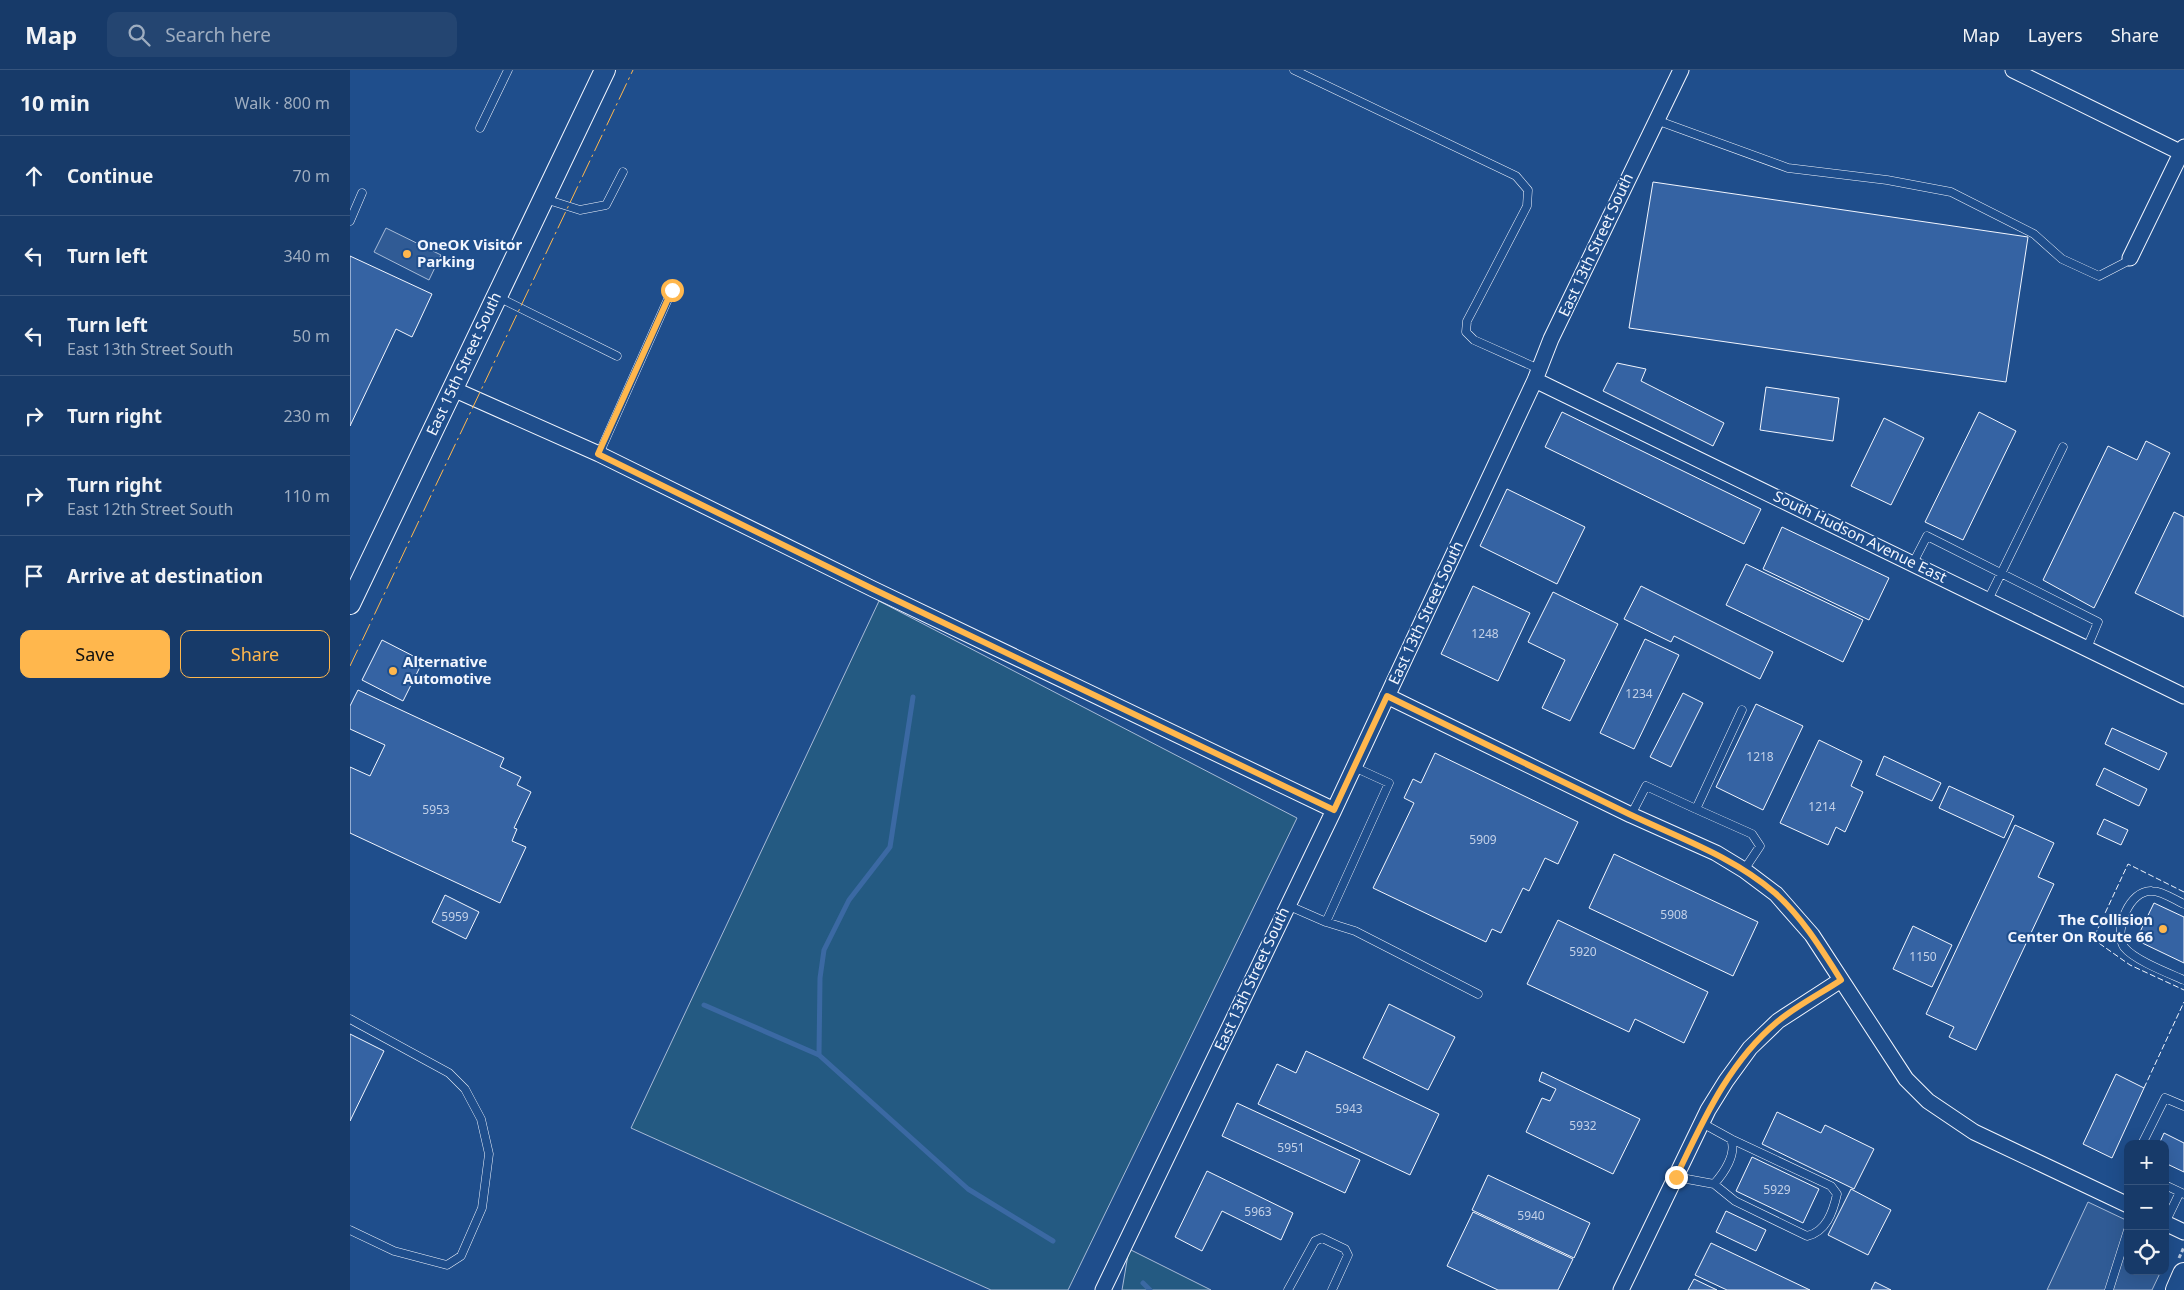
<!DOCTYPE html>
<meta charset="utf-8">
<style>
:root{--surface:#173a69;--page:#244571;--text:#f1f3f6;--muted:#9eadc0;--line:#36547d;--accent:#ffb74d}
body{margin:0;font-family:"Noto Sans",sans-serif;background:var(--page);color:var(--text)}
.controls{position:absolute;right:15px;bottom:15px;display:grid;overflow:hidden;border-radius:10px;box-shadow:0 5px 20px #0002}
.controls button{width:45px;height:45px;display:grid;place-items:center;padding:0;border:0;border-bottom:1px solid var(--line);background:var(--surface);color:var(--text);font:25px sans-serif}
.stop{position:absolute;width:15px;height:15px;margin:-11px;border:4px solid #ffb74d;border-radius:50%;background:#fff}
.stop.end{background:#ffb74d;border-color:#fff;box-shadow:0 1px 5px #0008}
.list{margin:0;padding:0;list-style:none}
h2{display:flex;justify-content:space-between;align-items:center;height:65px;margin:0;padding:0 20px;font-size:21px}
h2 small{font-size:16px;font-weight:400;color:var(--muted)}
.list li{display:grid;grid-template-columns:32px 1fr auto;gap:15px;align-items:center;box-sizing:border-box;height:80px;padding:0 20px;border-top:1px solid var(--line)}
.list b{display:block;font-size:19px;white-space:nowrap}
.list p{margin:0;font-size:16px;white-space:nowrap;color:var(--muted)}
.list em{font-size:16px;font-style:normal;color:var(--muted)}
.actions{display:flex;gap:10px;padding:15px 20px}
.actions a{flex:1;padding:11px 0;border:1px solid var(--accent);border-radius:10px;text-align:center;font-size:18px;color:var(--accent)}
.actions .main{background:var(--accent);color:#111}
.icon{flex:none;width:28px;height:28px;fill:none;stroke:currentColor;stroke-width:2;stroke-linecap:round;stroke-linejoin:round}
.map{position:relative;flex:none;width:1834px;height:1220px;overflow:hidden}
header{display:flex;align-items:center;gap:30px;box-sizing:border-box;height:70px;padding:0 25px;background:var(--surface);border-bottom:1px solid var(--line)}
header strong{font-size:24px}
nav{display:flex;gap:28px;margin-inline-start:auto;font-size:18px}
.search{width:350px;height:45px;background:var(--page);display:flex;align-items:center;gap:12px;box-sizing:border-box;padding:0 18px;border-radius:10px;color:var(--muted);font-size:19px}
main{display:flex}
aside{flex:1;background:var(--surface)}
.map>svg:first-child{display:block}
</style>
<header>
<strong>Map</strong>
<div class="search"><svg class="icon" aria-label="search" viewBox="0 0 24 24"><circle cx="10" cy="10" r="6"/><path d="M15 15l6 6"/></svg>Search here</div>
<nav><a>Map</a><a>Layers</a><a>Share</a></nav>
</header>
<main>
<aside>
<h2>10 min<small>Walk · 800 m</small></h2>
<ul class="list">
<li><svg class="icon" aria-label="ahead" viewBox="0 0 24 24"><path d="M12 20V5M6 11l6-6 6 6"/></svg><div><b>Continue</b></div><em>70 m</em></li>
<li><svg class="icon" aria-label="left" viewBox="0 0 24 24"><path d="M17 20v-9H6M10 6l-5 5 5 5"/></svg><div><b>Turn left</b></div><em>340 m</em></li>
<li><svg class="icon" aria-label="left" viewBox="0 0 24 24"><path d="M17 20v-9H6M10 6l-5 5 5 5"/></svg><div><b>Turn left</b><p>East 13th Street South</p></div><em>50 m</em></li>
<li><svg class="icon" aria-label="right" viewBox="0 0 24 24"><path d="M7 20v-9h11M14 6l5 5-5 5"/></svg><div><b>Turn right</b></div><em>230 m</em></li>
<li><svg class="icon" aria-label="right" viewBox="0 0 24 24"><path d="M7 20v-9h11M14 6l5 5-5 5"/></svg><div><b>Turn right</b><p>East 12th Street South</p></div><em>110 m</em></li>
<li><svg class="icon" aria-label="arrive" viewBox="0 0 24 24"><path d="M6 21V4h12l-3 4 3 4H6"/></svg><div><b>Arrive at destination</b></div></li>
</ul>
<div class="actions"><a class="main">Save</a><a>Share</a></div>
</aside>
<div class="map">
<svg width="1834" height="1220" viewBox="0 0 1834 1220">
<rect width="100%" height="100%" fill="#1f4e8c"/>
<!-- green -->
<path fill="#245a82" stroke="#a8bbd7" d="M529,531L947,748L718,1220H641L281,1058Z
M779,1179L861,1220H772Z"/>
<!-- parking -->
<path fill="#305b95" stroke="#a8bbd7" d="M36,158L91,185L79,210L24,182Z
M1738,1132L1778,1151V1201H1811L1802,1220H1697Z"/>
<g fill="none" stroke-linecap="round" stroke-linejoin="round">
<!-- stream -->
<path stroke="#3b69a3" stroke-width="5" d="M354,935L469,985L618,1119L703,1171
M469,985L470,908L474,880L499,830L540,777L563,627
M793,1213L800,1220"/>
</g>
<!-- building -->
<path fill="#3563a3" stroke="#f2f6ff" d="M1303,112L1678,167L1656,312L1279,258Z
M0,186L82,224L62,267L46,259L0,356Z
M1267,293L1296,299L1291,311L1374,353L1363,376L1253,321Z
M1416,317L1489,328L1483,371L1410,360Z
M1212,342L1411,439L1394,474L1195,377Z
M1629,342L1666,361L1613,470L1575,452Z
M1534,348L1574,368L1541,435L1501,416Z
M1796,371L1820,383L1744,538L1693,510L1758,376L1787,390Z
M1157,419L1235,457L1207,514L1130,476Z
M1824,442L1834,447V547L1785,523Z
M1432,457L1539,508L1519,550L1413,499Z
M1396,494L1513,550L1493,592L1376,535Z
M1123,516L1180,543L1148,611L1091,584Z
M1291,516L1423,582L1410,609L1324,566L1321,572L1274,549Z
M1203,522L1268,554L1220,651L1192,638L1215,590L1178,572Z
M1295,569L1329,585L1284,679L1250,663Z
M32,570L73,591L53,631L12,610Z
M8,620L154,688L150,697L171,707L167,715L181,722L164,758L167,759L162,771L176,777L150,833L0,763V697L20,706L35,675L0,659V636Z
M1333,623L1353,633L1321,697L1300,687Z
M1406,634L1453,656L1413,740L1366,717Z
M1762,658L1817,683L1809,700L1755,674Z
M1469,670L1512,691L1501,716L1513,722L1495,762L1486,757L1478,775L1430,753Z
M1085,683L1228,752L1208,794L1195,788L1179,821L1173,818L1151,863L1142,859L1136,872L1023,818L1064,733L1054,728L1063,709L1071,713Z
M1534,686L1591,713L1582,731L1526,705Z
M1754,698L1797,719L1789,736L1746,715Z
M1599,716L1664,746L1654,768L1589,738Z
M1754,749L1778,760L1771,775L1747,764Z
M1665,755L1704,773L1688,807L1704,814L1626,980L1599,967L1604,957L1576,944Z
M1264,784L1408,852L1383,906L1239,838Z
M95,825L129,842L116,869L82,852Z
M1804,833L1834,847V893L1786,870Z
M1208,850L1358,922L1334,973L1285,949L1279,962L1177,914Z
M1563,856L1602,875L1582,917L1543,899Z
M1039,934L1105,967L1078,1020L1013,988Z
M0,964L34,981L0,1051Z
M956,981L1089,1044L1060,1105L908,1034L927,994L946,1003Z
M1192,1002L1290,1049L1263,1104L1176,1062L1192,1028L1200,1031L1206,1019L1189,1011Z
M1766,1004L1794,1018L1762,1088L1733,1074Z
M887,1033L1010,1090L995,1123L872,1066Z
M1427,1042L1471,1063L1475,1055L1524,1079L1504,1119L1412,1074Z
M1814,1063L1834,1073V1102L1815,1093V1074H1809Z
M1402,1087L1469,1119L1453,1153L1386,1121Z
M857,1101L943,1143L931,1170L872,1141L852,1181L825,1167Z
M1138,1105L1240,1153L1224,1188L1122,1140Z
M1501,1119L1541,1140L1518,1185L1478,1165Z
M1376,1141L1416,1160L1406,1181L1366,1162Z
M1123,1142L1223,1189L1208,1220H1148L1097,1196Z
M1361,1173L1460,1220H1377L1345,1205Z
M1344,1209L1367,1220H1338Z
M1525,1212L1541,1220H1521Z"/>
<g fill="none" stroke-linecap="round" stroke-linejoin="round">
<defs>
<path id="service" d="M944,0L1166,106L1178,120L1177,136L1126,234L1117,251L1116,262L1124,270L1189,299
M1306,50L1438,98L1537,110L1601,122L1684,164L1712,189L1749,206L1776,192L1780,188
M130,58L158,0
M195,129L230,140L256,135L273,102
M0,151L12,123
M148,227L267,286
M249,384L322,220
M1563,493L1577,466L1748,552L1737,578
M1638,530L1713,377
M1392,640L1346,739L1402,764L1410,776L1394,800
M1281,745L1296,716L1346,739
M1834,834C1825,830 1812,821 1802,821C1780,819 1763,860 1774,877C1784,890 1818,903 1834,910
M937,835L976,852L1039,713L1004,697
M976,852L1005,861L1128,924
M0,949L99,1003L115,1019L131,1049L139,1084L132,1138L111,1186L97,1195L44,1181L0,1160
M1792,1074L1815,1028L1834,1036
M1326,1107L1364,1114C1374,1103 1387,1084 1381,1069L1352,1053
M1364,1114L1385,1131L1457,1166C1476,1162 1483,1142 1487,1124L1481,1116L1381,1069
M1815,1115L1834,1124
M1815,1153L1830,1122
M938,1220L965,1171L972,1168L995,1179L998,1185L982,1220
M1759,1220L1778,1160"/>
<path id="minor" d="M1663,0L1834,84
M1780,188L1834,77
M1185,310L1834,626
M103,319L249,384L523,519L984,740
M1037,626L1281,745L1366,783L1394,800L1426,824L1462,865L1556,1009L1578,1031L1624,1062L1778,1135
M1815,1153L1834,1162
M753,1220L984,740L1185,310L1201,269L1331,0
M1271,1220L1358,1040L1376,1011L1400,978L1428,951L1491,910"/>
<path id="secondary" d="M0,534L255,0"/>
<path id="primary" d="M1827,1220L1834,1204"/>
</defs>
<!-- service casing -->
<use href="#service" stroke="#f2f6ff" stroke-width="9"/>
<!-- minor casing -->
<use href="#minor" stroke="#f2f6ff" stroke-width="17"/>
<!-- secondary casing -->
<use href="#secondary" stroke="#f2f6ff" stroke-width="22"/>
<!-- primary casing -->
<use href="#primary" stroke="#f2f6ff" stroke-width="24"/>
<!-- path -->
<path stroke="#b3c4dc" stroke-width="3" stroke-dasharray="4 2.5" stroke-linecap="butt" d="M1829,1188L1834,1177"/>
<!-- service -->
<use href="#service" stroke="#1f4e8c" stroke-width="8"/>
<!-- minor -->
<use href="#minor" stroke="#1f4e8c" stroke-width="15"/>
<!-- secondary -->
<use href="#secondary" stroke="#1f4e8c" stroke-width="20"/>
<!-- primary -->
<use href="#primary" stroke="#1f4e8c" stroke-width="22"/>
<!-- fence -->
<path stroke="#f2f6ff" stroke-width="1" stroke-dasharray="6 2.5" stroke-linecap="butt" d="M1834,822L1778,794L1743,869L1780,895L1834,920
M1794,1018L1834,932"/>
<!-- power -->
<path stroke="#ffb74d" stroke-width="1" stroke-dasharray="18 4 2.5 4" stroke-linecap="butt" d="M0,596L283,0"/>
</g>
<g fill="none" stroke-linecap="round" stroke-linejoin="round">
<!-- route -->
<path stroke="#ffb74d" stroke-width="6" d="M322,220L248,384L523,519L984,740L1037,626C1118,665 1198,705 1279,744C1329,768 1382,786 1425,823C1452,847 1472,880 1491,910C1470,924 1446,936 1427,952C1378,993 1353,1051 1326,1107"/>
</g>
<!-- markers -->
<g fill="#ffb74d" stroke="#1f4e8c" stroke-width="2">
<circle cx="57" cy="184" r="5"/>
<circle cx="43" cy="601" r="5"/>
<circle cx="1813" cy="859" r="5"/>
</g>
<g text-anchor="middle" stroke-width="4" stroke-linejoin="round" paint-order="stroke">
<!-- number labels -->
<g font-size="12" fill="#c3d1e8">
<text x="1135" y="568">1248</text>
<text x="1289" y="628">1234</text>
<text x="1410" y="691">1218</text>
<text x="1472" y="741">1214</text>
<text x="86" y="744">5953</text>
<text x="1133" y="774">5909</text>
<text x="1324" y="849">5908</text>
<text x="105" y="851">5959</text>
<text x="1233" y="886">5920</text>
<text x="1573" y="891">1150</text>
<text x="999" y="1043">5943</text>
<text x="1233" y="1060">5932</text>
<text x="941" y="1082">5951</text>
<text x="1427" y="1124">5929</text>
<text x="908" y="1146">5963</text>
<text x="1181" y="1150">5940</text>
</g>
<!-- poi labels -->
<g font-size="15" font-weight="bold" fill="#f2f6ff" stroke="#1f4e8c" text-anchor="start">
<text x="67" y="180">OneOK Visitor<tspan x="67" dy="17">Parking</tspan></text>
<text x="53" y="597">Alternative<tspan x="53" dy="17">Automotive</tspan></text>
<text x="1803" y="855" text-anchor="end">The Collision<tspan x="1803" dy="17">Center On Route 66</tspan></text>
</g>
<!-- street labels -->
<g font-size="15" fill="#f2f6ff" stroke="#1f4e8c">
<text transform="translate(1246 175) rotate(-65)" y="5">East 13th Street South</text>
<text transform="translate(114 294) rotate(-65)" y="5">East 15th Street South</text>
<text transform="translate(1510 467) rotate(26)" y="5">South Hudson Avenue East</text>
<text transform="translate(1076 543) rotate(-65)" y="5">East 13th Street South</text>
<text transform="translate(902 909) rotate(-65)" y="5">East 13th Street South</text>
</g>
</g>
</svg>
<div class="controls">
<button>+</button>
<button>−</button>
<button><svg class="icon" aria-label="locate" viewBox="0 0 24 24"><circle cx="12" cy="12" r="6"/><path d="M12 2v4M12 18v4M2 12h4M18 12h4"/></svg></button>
</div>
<div class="stop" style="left:322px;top:220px"></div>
<div class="stop end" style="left:1326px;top:1107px"></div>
</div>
</main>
